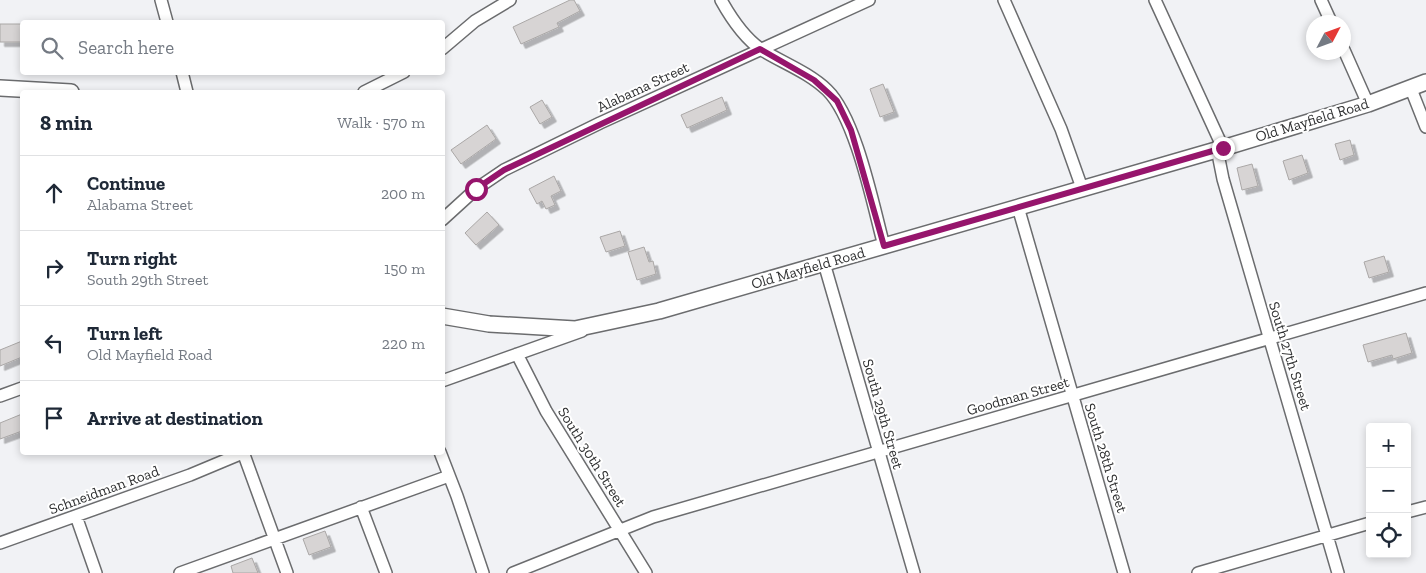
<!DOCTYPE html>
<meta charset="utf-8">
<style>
:root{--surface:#fff;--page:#f6f6f7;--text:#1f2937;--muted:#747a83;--line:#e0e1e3}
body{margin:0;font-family:"Zilla Slab",serif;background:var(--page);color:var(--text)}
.controls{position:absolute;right:15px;bottom:15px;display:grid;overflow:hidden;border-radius:5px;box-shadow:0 2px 8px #0003}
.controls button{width:45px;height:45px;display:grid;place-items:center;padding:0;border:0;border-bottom:1px solid var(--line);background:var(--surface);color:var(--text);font:25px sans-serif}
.compass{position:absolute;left:1306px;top:15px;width:45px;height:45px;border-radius:50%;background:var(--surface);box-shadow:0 2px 8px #0003;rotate:49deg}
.stop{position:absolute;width:15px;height:15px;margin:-11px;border:4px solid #96156c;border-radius:50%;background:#fff}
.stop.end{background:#96156c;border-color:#fff;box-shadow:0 1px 5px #0008}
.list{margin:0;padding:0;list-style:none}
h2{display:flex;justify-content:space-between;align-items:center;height:65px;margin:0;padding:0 20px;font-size:21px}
h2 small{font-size:16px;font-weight:400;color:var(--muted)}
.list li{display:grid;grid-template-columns:32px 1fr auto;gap:15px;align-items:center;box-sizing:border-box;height:75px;padding:0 20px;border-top:1px solid var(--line)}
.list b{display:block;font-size:19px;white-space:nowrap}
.list p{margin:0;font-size:16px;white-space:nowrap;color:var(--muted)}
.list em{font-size:16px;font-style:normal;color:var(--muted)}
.icon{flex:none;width:28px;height:28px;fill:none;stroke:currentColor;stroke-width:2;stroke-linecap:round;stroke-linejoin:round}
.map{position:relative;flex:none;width:1426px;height:573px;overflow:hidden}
.search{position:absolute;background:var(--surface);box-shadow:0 2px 8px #0003;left:20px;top:20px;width:425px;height:55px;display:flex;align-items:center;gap:12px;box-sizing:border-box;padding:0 18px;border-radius:5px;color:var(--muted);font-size:19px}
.panel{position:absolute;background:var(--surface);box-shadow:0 2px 8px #0003;left:20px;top:90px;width:425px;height:365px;border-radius:5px}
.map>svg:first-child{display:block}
</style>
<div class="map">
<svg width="1426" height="573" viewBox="0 0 1426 573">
<defs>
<filter id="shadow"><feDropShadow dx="4.5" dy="4.5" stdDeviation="0" flood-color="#0004"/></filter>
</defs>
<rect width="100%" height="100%" fill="#f1f2f5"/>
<!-- building -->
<path fill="#d7d4d4" stroke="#aaa7a6" filter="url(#shadow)" d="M570,0H574L580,11L557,23L559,27L521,44L513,27Z
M0,24H22V42H0Z
M883,84L894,112L880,117L870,89Z
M722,97L727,110L687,128L681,115Z
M542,100L552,117L540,124L530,107Z
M487,125L496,139L461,164L451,150Z
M1350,140L1354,155L1340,160L1335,144Z
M1302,155L1308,173L1289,180L1283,161Z
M1252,164L1258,186L1242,190L1237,168Z
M554,176L561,191L551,196L555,205L546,209L542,201L537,204L529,189Z
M487,212L499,225L476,245L465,233Z
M620,231L625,246L606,252L600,237Z
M644,247L649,262L653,261L656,274L637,280L628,252Z
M1384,256L1389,272L1369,278L1364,262Z
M1406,333L1412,353L1393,359L1392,355L1368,362L1363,345Z
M22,341V357L0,366V350Z
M22,414V431L0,439V423Z
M325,531L331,547L309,555L303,539Z
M252,558L258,573H233L231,566Z"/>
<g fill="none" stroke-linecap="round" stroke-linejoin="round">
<defs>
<path id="minor" d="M161,0L167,22
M721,0C731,18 744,38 762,50C783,63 808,72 827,90C856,118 873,205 884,246
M1004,0L1061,129L1082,188
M1155,0L1223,148L1219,159L1223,179L1338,573
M1321,0L1331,22
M442,49L475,21L510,0
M1344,50L1368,104
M182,72L187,92
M1411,89L1426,127
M364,92L404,72
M1018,207L1124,573
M442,220L476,189L504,170L600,123L869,0
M824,263L914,573
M517,354L546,411L646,573
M442,381L582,331
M0,396L22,388
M243,452L287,573
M440,452L457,496L483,573
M361,507L386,573
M1407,512L1426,507
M76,516L96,573
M0,543L190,475L245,452
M180,573L449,476
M513,573L653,517L1426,293
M1198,573L1370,523"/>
<path id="major" d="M0,88L71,92
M442,316L489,324L575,329L659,311L1223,148L1368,104L1426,82"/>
</defs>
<!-- minor casing -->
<use href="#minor" stroke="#6b6c6e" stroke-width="14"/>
<!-- major casing -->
<use href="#major" stroke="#6b6c6e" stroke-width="18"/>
<!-- minor -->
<use href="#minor" stroke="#fff" stroke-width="11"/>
<!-- major -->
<use href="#major" stroke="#fff" stroke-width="15"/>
</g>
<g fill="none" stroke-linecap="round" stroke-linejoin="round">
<!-- route -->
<path stroke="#96156c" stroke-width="6" d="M476,189L504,170L760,49L814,80L837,101L851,130L884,246L1223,148"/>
</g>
<g text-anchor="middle" stroke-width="4" stroke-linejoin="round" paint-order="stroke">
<!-- street labels -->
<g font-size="15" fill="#2f3031" stroke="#fff">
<text transform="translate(643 87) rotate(-25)" y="5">Alabama Street</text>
<text transform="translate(1312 120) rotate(-17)" y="5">Old Mayfield Road</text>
<text transform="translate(808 268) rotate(-16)" y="5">Old Mayfield Road</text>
<text transform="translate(1290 356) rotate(73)" y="5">South 27th Street</text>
<text transform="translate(1018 396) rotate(-16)" y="5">Goodman Street</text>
<text transform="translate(883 414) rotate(74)" y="5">South 29th Street</text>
<text transform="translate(592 457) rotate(58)" y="5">South 30th Street</text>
<text transform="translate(1106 458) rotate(73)" y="5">South 28th Street</text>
<text transform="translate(104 490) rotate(-20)" y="5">Schneidman Road</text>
</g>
</g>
</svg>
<div class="controls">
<button>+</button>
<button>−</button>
<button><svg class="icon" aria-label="locate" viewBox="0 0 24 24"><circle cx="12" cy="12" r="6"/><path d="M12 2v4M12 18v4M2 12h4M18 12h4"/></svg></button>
</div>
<svg class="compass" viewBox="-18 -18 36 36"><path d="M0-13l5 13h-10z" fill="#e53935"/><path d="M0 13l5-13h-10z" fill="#747a83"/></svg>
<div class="stop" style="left:476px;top:189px"></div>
<div class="stop end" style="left:1223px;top:148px"></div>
<div class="search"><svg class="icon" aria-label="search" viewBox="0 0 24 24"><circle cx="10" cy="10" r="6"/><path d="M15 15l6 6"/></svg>Search here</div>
<section class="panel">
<h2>8 min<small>Walk · 570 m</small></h2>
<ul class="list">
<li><svg class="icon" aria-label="ahead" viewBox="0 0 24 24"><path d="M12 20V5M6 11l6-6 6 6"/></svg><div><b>Continue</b><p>Alabama Street</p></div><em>200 m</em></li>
<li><svg class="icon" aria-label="right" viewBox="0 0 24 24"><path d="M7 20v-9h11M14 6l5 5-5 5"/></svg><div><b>Turn right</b><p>South 29th Street</p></div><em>150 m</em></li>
<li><svg class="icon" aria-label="left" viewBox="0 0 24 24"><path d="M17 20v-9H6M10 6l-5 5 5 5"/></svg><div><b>Turn left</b><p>Old Mayfield Road</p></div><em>220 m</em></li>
<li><svg class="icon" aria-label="arrive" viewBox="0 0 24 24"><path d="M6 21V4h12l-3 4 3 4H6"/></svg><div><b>Arrive at destination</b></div></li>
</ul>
</section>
</div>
